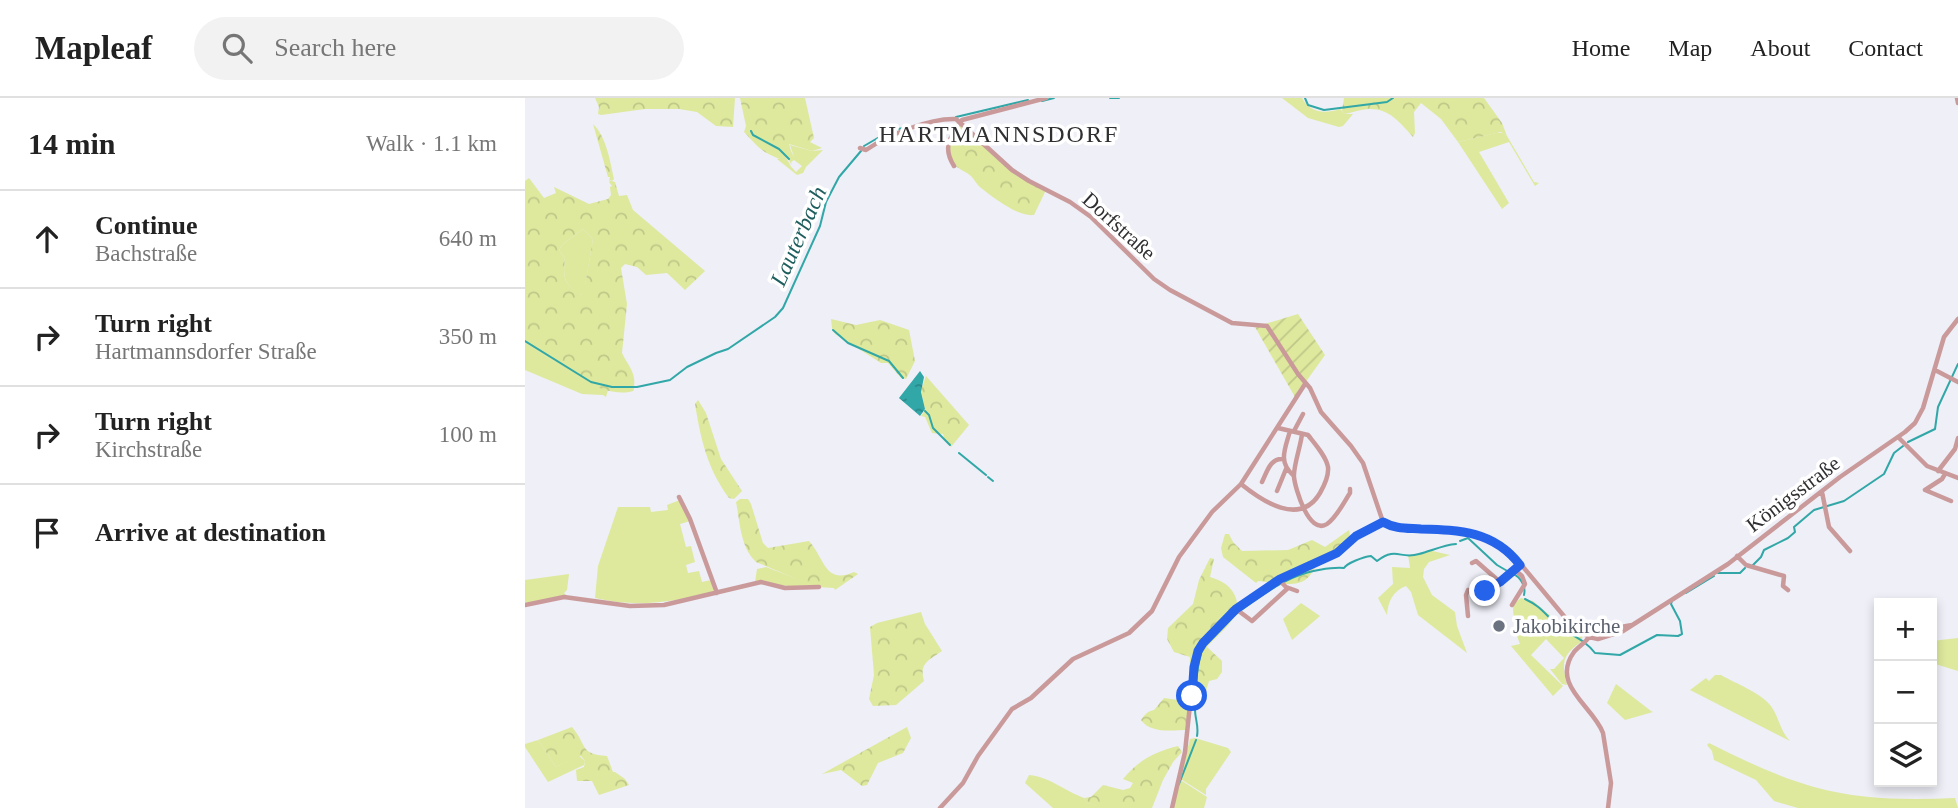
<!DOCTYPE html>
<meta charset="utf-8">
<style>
:root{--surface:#fff;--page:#f2f2f2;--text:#222;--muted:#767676;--line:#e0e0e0}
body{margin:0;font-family:"Times New Roman",serif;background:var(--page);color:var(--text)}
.controls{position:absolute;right:21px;bottom:21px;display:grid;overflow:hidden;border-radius:0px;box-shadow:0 4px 10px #0003}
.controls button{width:63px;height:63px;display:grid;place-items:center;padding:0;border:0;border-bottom:2px solid var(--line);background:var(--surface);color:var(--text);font:35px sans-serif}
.stop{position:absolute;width:21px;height:21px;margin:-16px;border:5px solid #2563eb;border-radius:50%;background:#fff}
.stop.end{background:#2563eb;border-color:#fff;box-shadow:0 2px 7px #0008}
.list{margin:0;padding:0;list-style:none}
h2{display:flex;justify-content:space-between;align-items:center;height:91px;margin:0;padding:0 28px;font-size:30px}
h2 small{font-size:23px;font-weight:400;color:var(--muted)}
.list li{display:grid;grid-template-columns:46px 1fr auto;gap:21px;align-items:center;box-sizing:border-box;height:98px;padding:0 28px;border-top:2px solid var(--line)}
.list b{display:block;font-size:26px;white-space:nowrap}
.list p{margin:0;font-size:23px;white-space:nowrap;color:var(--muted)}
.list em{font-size:23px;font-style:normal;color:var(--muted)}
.icon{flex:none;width:38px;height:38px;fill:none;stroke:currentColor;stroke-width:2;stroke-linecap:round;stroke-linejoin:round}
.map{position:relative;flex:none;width:1433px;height:710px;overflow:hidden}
header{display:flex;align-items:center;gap:42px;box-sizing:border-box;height:98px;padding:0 35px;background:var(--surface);border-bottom:2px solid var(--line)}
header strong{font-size:33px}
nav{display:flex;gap:38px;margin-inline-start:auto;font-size:24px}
.search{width:490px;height:63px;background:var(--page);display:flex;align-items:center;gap:18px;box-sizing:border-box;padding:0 24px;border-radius:38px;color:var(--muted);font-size:26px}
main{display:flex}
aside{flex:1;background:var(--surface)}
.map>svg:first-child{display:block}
</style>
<header>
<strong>Mapleaf</strong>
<div class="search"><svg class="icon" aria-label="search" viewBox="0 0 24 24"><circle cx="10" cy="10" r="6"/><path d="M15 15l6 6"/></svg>Search here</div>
<nav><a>Home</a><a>Map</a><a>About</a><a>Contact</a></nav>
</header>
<main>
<aside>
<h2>14 min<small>Walk · 1.1 km</small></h2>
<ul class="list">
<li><svg class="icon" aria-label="ahead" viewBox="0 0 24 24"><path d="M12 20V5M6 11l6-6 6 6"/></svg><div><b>Continue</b><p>Bachstraße</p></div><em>640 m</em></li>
<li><svg class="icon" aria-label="right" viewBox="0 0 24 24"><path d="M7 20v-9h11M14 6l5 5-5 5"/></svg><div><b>Turn right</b><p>Hartmannsdorfer Straße</p></div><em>350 m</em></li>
<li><svg class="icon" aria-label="right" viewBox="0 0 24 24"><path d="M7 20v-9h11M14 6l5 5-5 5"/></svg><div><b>Turn right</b><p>Kirchstraße</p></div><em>100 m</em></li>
<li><svg class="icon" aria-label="arrive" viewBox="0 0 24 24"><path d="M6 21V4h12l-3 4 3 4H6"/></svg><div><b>Arrive at destination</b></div></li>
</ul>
</aside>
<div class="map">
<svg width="1433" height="710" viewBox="0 0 1433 710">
<defs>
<pattern id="forest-crowns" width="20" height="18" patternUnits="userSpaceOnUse" patternTransform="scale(1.75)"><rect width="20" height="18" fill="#dee99d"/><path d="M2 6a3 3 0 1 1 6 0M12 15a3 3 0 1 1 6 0" fill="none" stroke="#bfc888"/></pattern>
<pattern id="garden-furrows" width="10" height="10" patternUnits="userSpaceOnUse" patternTransform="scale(1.75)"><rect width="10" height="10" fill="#dee99d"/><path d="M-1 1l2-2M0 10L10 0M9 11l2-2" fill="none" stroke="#bfc888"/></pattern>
<pattern id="water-ripples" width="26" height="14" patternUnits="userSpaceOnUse" patternTransform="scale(1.75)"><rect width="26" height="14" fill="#31a7a7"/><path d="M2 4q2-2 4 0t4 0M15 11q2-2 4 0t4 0" fill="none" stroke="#2a8889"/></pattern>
</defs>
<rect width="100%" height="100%" fill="#eeeff7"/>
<!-- grass -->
<path fill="#dee99d" d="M757,0H777C785,15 800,16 815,11L820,16H828L818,28L814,29L783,20Z
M971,35H978L982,38L1009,84L1014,85L1010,88L984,44L954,54L984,105L977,111L933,44Z
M265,47L287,53L298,52L281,69L278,75L272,77L252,61H259L271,74L277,68L269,62L266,64L267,67L258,54L266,53L269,59Z
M58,131L68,141L59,194L55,197C38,185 38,179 40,160L34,152L38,146Z
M0,245C25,259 56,286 83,292L81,299L78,297L57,296L0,272Z
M155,402L165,423L155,426L161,449L166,448L170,464L161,467L163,475L174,473L177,484L186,482L189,494C148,504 112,510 70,500L73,468L93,409H125L126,414L143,412L142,407Z
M903,452L925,457L904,464L899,471L898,479L907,497L930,514L932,528L942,555L893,517L886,494L881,488C868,493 863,503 862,517L853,500L868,486L867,469L885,470L883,457H894Z
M241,469L291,488H263L230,484L232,471Z
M44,476L42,492L39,495L42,498L0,505V482Z
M996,500L1008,503L1028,520L1058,537L1056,544C1036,558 1037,565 1042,587L1037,586L1025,571H1029L1039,560L1021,541L1006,557L1038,588L1028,598L986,548L995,546L989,530H993C989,517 983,509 996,500Z
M776,505L795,518L767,542L758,521Z
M1433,540V573L1407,565V543Z
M1190,577H1196C1211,586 1235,594 1246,608C1254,619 1255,633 1265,643L1165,592L1181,580L1184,583Z
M1091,586L1126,613L1128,614L1100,622L1082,605Z
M670,640L703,650L706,654L681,691V697L654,680L664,645L665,641Z
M13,642L31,669L54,658L60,663L59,667L23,684L0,649V646Z
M1184,645C1218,662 1253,679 1289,689C1336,702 1383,702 1430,700L1433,710H1273L1249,703L1231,682L1189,662L1187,653L1182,647Z
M504,677C525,679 540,693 559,700L561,704L572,708L571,710H528L500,685Z
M654,681L682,699L679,710H648Z"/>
<!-- forest -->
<path fill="url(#forest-crowns)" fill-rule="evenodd" d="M70,0H210L208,29L191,28L172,14L154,11H120L76,17L73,16L74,9Z
M215,0H280L289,40L285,44L297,50L287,53L264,46L266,53L258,55L266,68C258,61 250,60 240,54C232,49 226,41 219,34L221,28Z
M819,0H959L977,25L982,38L976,34L933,44L916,21L896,5L889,14L890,35L888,39C873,22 861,7 836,12C830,13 826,15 820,16L817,13Z
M68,26C81,38 85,62 89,81L87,83L90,84L94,98L102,97L108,112L180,173L160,192L142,175L121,177L112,169L100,166L96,170L102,206L97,255C103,268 113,276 108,293C73,303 29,261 0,245V83L4,80L19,100L31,95L29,89L64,106L83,101L86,97L85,89L87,88L84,84L87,82L84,83L85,79H83ZM58,131L68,141L60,187L56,197C38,185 38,180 40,160L34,152L38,146Z
M435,27L480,67L521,92L509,117C493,119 469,100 456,90C452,87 450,82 446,78C438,71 425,69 423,56C422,44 429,36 435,27Z
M306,221L331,227L355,222L384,232L390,263L381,281L376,280L363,265H356L310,236L307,230Z
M401,278L444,327L426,349L420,343L418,336L407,335L400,319L396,318L400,312L396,292Z
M173,302L181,315L196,361L217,393L209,401L204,400C182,370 176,342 170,306Z
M215,401H223L226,406L238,445L243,450L284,443C300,461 300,487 329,474L333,476L310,492L309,490L291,489L231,464C215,449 215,423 211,404Z
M824,432C830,456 803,453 793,466C786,474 785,482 773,485C761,488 746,484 733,483L731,485L698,459L696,450L700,436H704L708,444L717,453L763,452L787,442L800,449Z
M685,460L689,461L685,479C695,482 703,486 708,494C722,517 697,532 682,549L697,563V574L692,581L684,583L681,593L676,596L664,588L665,559L649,554L642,541L643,530L668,506L674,482Z
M396,514L400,526L417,553C403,563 394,565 399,583L371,607L348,608L344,601L349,577L345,529L352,525Z
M664,594L663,632C647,632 626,636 616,622C620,616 623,613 629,612L639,600L653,602Z
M47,629C63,648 54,656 82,658L88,674H90L100,681L104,687L74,697L67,683H52L51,672L59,669L60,663L56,658L31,669L13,642Z
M382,629L386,640L378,655L353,665L342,687L337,688L316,672L297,676Z
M653,648L657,654L648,664L638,682L627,710H571V708L561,704L559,700L566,699L578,687L598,692L605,690L608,685L598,681C614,662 629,654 653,648Z"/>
<!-- garden -->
<path fill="url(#garden-furrows)" d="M773,216L800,257L770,299L730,229Z"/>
<!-- water -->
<path fill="url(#water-ripples)" d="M395,273L399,279L396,294L400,311L395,318L374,300Z"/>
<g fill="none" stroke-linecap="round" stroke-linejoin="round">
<!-- stream -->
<path stroke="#31a7a7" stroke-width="2" d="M585,0H594
M780,0L783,7L799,12L862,4L868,0
M517,3L529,0
M431,19L503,2
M226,33L228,37L254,51L264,61
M339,48L363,34L381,29
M308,232L323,245L364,263L378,280
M0,243L66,284L87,289H112L145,282L162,269L191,255L203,251L250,219L258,210L295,128L301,104L314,79L336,53
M400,313L404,317L408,330L425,347
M1383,344L1410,331L1413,309L1433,266
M434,355L461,377
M463,379L468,383
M935,443L943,440L972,467L984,474
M1228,467L1236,459L1239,452L1263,440L1270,434L1269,429L1289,412L1319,403L1359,376L1369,355L1378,348
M1193,475H1215L1220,470
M988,476C996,479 1001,489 999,497
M1161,495L1189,478
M1000,501C1015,508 1019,515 1030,525C1043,537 1059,540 1070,555L1095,557L1132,537L1153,538L1157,536L1155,523L1146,506L1147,503
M672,638C674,628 670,621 670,612C669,597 672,561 679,548C690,527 750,486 772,478C784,473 806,469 819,470C822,465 838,459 846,458L852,463C872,448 875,462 894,456C906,453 918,447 931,446
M654,686L671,642"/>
<!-- minor -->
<path stroke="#ca9a9b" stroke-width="4.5" d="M1432,0L1433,5
M335,50L341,52C363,37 404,20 431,21L487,72L504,83L545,104L566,119L629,181L645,192L707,225L742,228L773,276L785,290L796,314L826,348L838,365L858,424C872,432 887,431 903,431C930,432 961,434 984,452L1048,529L1064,539L1073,541L1098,533L1203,466L1315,379L1380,334L1390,325L1398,310L1419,239L1433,221
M429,68C417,49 425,39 437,22L521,0
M1410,272L1433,284
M765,333C760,351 753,364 768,377
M769,333L778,316
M777,336C776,347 768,369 769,379C770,390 784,438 802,426C812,419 819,404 825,395V391
M1374,340L1402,368L1433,380
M1413,373L1430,351L1433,340
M1420,376L1417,381L1400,392L1426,403
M737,384C742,374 745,360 758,361
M716,386C737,403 775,429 795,395C799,388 804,378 803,369C801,358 790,346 783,337L753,330
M752,393L761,371
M1297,394L1304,429L1325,453
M154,399L165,421L192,495
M1212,458L1221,467L1259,478L1258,488L1263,492
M947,465L951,463L975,484
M754,482L761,489L772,493
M0,507L39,499L105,508L139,507L236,484L260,490L294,489
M987,507L1000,486L997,478L990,472
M711,511L727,523L763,490
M943,518L941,497L943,492C967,496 978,482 995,467
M1044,525L1074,533L1107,527
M1064,539C1060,545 1053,549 1049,554C1025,587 1068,608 1078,635L1086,685L1083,710
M415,710L438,685L453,658L487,611L506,600L548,561L604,535L627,513L654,459L687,414L716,386L780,286
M647,710L660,654L669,569L673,553L678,545L715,507L765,475L812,455L831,438L858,424"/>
</g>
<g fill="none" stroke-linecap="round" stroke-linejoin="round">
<!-- route -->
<path stroke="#2563eb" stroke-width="9" d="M667,598L669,569L673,553L678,545L711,511L755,481L812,455L831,438L858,424C870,431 882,430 896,431C935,432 969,433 995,467L975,484L960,493"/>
</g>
<!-- markers -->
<circle fill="#6b7280" stroke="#fff" stroke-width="2.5" cx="974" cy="528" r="7"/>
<g text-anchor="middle" stroke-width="7" stroke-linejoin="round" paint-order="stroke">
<!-- street labels -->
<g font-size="21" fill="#303033" stroke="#fff">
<text transform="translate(594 128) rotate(42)" y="7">Dorfstraße</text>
<text transform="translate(1268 396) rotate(-37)" y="7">Königsstraße</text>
</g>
<!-- worship labels -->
<g font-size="21" fill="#5b616d" stroke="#fff" text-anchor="start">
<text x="988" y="535">Jakobikirche</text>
</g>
<!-- water labels -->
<g font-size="23" font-style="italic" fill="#1f5e5e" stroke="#fff">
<text transform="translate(273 138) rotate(-66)" y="8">Lauterbach</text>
</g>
<!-- quarter labels -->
<g font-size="24" letter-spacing="2" fill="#303033" stroke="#fff">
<text x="474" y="44">HARTMANNSDORF</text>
</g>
</g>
</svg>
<div class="controls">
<button>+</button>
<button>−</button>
<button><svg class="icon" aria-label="layers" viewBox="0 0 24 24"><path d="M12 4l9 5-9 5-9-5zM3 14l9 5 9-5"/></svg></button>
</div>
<div class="stop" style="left:667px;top:598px"></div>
<div class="stop end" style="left:960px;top:493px"></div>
</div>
</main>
